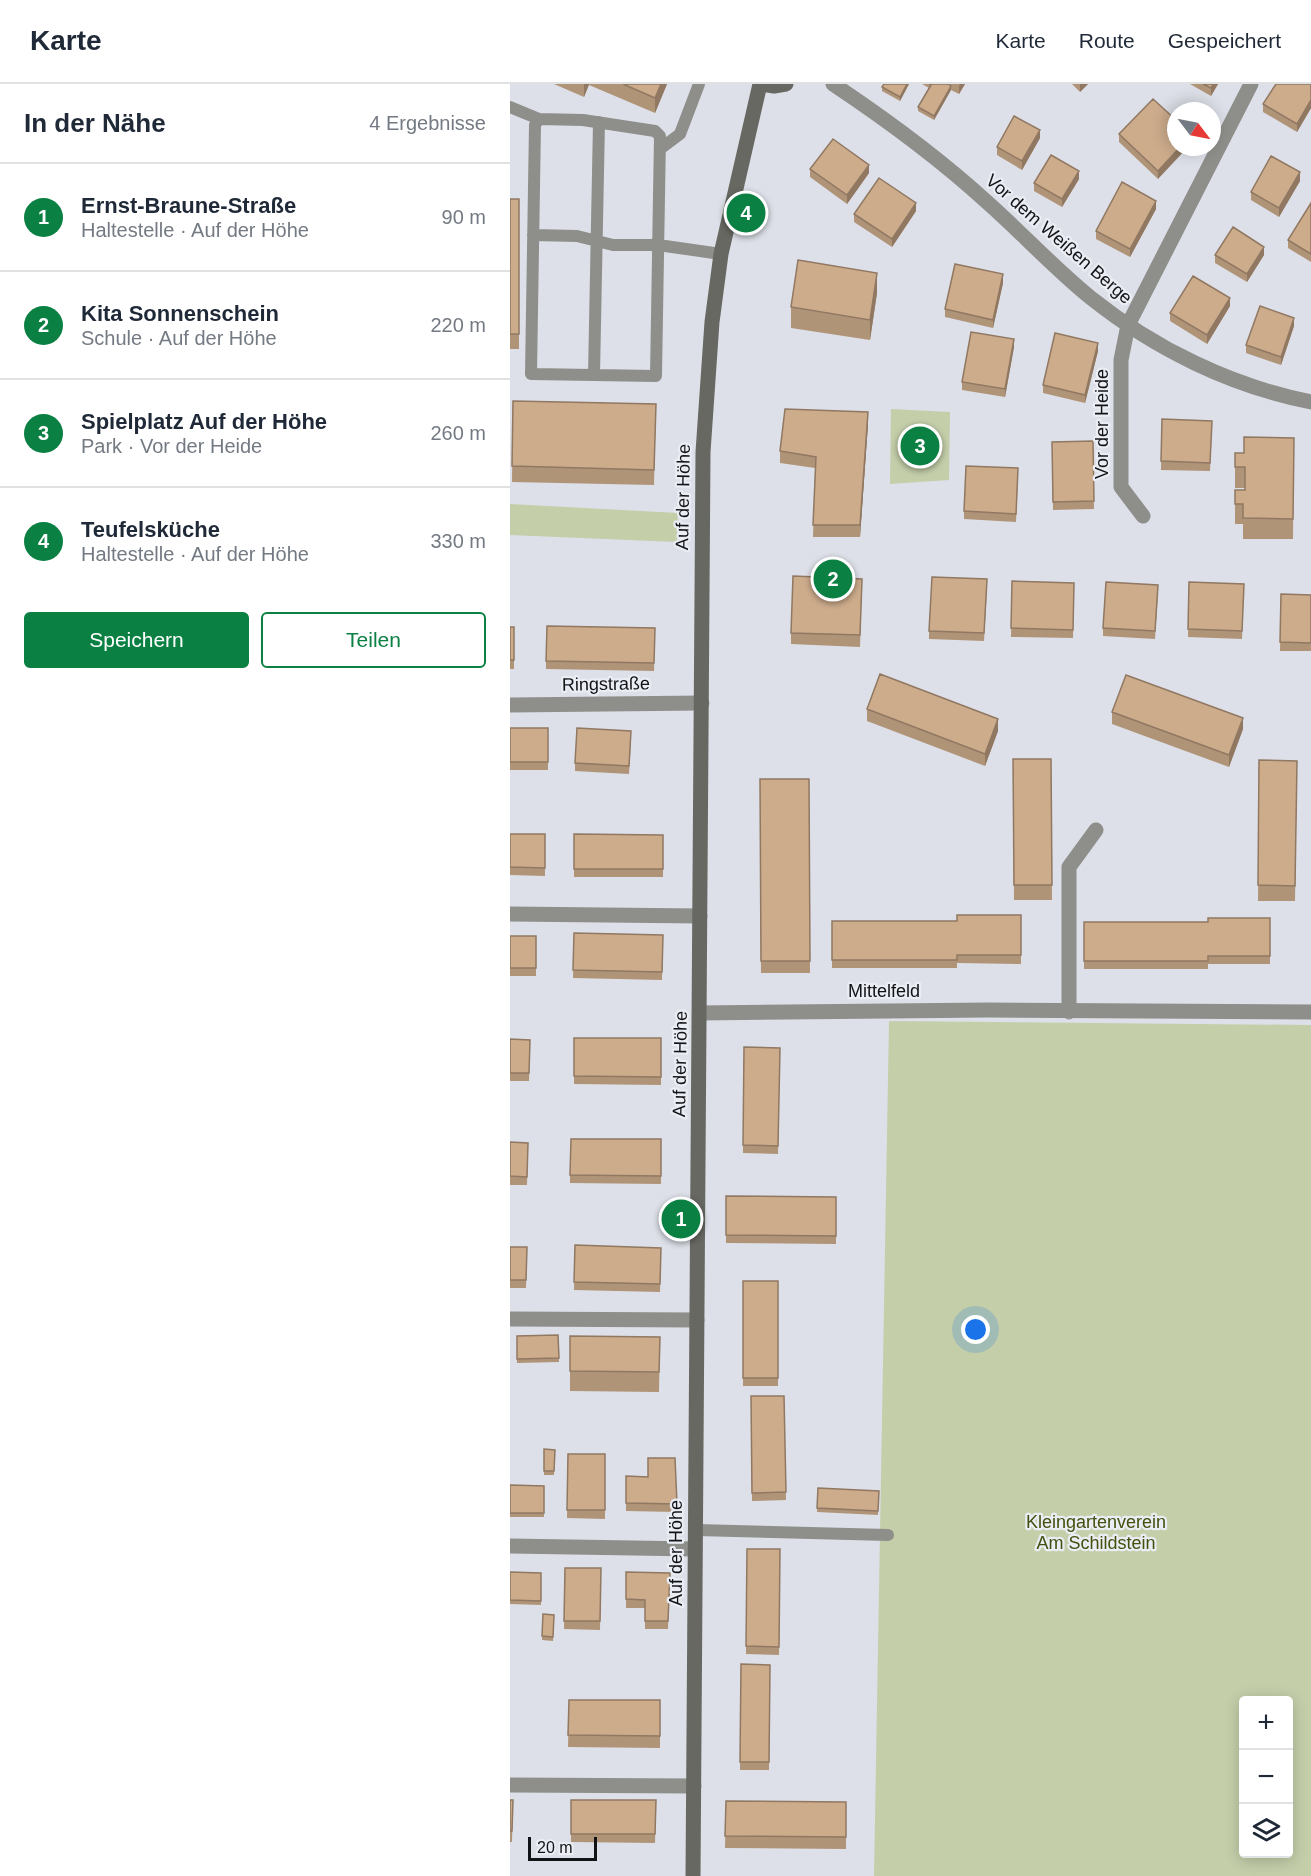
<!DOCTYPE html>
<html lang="de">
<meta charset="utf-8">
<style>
:root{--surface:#fff;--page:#f6f6f7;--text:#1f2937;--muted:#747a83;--line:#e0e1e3;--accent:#0b8043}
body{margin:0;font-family:Arial,sans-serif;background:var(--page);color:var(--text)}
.controls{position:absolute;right:18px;bottom:18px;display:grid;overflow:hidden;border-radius:6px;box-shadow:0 3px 15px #0003}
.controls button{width:54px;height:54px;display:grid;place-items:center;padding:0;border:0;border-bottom:2px solid var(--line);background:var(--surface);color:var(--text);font:30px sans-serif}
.compass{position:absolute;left:657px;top:18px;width:54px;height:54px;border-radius:50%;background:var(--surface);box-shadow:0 3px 15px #0003;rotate:122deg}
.scale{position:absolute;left:18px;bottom:15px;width:69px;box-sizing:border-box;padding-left:6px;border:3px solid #121316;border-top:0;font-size:16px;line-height:21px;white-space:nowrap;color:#121316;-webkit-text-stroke:4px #ebedf5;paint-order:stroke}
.you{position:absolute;left:466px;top:1246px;width:21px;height:21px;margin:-15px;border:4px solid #fff;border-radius:50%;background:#1a73e8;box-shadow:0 0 0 9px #1a73e833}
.badge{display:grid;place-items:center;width:39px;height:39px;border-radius:50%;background:var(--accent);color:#fff;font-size:20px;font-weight:700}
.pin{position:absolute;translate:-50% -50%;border:3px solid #fff;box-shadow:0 2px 6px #0006}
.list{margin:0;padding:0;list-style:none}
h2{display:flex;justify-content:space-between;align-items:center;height:78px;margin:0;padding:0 24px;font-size:26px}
h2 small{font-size:20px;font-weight:400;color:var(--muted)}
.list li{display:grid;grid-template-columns:39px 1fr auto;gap:18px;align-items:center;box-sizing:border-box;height:108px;padding:0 24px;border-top:2px solid var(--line)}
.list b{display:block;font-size:22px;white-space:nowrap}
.list p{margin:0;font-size:20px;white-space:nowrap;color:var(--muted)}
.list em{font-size:20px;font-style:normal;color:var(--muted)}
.actions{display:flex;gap:12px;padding:18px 24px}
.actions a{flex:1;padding:14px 0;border:2px solid var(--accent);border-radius:6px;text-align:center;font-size:21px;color:var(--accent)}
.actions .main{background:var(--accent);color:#fff}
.icon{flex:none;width:33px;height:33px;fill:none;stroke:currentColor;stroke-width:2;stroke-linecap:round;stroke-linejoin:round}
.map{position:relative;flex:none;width:801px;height:1792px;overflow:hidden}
header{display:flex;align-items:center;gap:36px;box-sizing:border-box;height:84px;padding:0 30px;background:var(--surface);border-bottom:2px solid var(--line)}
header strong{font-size:28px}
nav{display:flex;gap:33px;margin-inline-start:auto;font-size:21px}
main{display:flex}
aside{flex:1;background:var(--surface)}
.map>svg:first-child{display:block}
</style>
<header>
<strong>Karte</strong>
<nav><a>Karte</a><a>Route</a><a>Gespeichert</a></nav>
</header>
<main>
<aside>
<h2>In der Nähe<small>4 Ergebnisse</small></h2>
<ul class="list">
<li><span class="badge">1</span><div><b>Ernst-Braune-Straße</b><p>Haltestelle · Auf der Höhe</p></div><em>90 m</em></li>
<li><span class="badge">2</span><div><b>Kita Sonnenschein</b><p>Schule · Auf der Höhe</p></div><em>220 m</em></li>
<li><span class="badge">3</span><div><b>Spielplatz Auf der Höhe</b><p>Park · Vor der Heide</p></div><em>260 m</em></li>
<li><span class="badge">4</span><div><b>Teufelsküche</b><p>Haltestelle · Auf der Höhe</p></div><em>330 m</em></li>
</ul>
<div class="actions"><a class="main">Speichern</a><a>Teilen</a></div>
</aside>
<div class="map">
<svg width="801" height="1792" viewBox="0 0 801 1792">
<rect width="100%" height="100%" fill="#dde0e8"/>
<!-- green -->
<path fill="#c4cea9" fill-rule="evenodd" d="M381,325L440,328L439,396L380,400Z
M0,420L168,429L167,458L0,451Z
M379,937L801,941V1792H364ZM734,1616H778V1770H734Z"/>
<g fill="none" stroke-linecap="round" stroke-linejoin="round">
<!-- lane -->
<path stroke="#8e8f8b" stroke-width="12" d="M0,23L29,35
M29,35L73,36L145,47L150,52L146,292L21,290L25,41Z
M150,65L170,50L189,0
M23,151L67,152L103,161H148L211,170
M84,291L89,38
M186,1446L378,1451"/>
<!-- street -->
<path stroke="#8e8f8b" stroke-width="15" d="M323,0C377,36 430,75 478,119C513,150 545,185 581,214C645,265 721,302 801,318
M633,432L611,403V276L618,241L741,0
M0,621L192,619
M0,830L190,832
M559,928V783L586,746
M190,929L479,926L801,928
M0,1235L187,1236
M0,1462L185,1465
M0,1701L184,1702"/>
<!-- secondary -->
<path stroke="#686863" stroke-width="15" d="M251,0L264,2L276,0
M183,1792L193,368L202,238L211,170L250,0"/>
</g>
<!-- wall -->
<path fill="#b09478" d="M44,0H157L145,29L79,1L74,13Z
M399,0L390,17L372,7V3Z
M412,0H455L449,10L441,6L424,36L408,27V23L419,4Z
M562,0H578L570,8Z
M680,0H708L701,12Z
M801,0V24L787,48L753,28V20Z
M666,36L648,95L609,58V50Z
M530,54L512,86L487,71V63Z
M300,85L359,89L337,120L300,93Z
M569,95L552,123L524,107V99Z
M790,97L769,133L741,116V108Z
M0,115H9V265H0Z
M801,119V178L778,164V156Z
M646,125L620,173L586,155V147Z
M406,127L382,163L344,138V130Z
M705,171H754L737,198L705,179Z
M493,199L483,244L435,233V225Z
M367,209L360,256L281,244V223Z
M720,222L697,260L660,237V229Z
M784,242L771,281L736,269V261Z
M504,263L495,313L452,306V298Z
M588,267L575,319L533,309V301Z
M3,317L146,320L144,401L2,398Z
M652,335L702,345L700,387L651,386Z
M358,340L350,453H303L305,384L270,379V367Z
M784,354L783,455H733V440H725V406H735V404H725V369H734Z
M583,357L584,425L543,426L542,358Z
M508,392L506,438L454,435V427Z
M352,495L350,563L281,560V549Z
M502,497L564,499L563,554L501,553Z
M679,498L734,500L732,555L678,553Z
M477,503L474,557L419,555V547Z
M648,509L645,555L593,552V544Z
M771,510L801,511V567H770Z
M0,543H4V585H0Z
M145,544L144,587L36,585V577Z
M357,625L488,647L475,682L357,637Z
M602,628L733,645L719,683L602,640Z
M0,644H38V686H0Z
M121,655L119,690L65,687V679Z
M503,675H541L542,816H504Z
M749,676L787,677L785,817H748Z
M250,695H299L300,889H251Z
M0,750H35V792L0,791Z
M64,750L153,751V793H64Z
M511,831V880L447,879V884H322V837H447Z
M760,834V880H698V885H574V838H698Z
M64,849L153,851L152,896L63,894Z
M0,852H26V892H0Z
M64,954H151V1001L64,1000Z
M0,955L20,956L19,997H0Z
M270,964L268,1070L233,1069V1061Z
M151,1055V1100L60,1099V1091Z
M0,1058L18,1059L17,1101H0Z
M216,1112L326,1113V1160L216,1159Z
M65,1161L151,1164L150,1208L64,1206Z
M0,1163H17L16,1204H0Z
M233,1197H268V1302H233Z
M48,1251L49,1278L7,1279V1252Z
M60,1252L150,1253L149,1308L60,1307Z
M241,1312H274L276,1416L242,1417Z
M34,1365L45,1366L44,1391H34Z
M58,1370H95V1435L57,1434Z
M165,1374L167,1428L116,1427V1392L138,1393Z
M0,1401L34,1402V1433H0Z
M308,1404L369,1407L368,1431L307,1428Z
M270,1465L269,1571L236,1570V1562Z
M55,1484H91L90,1546L54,1545Z
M0,1488L31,1489V1521L0,1520Z
M116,1488L160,1489L158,1545H135V1524H116Z
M33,1530L44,1531L43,1557L32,1556Z
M231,1580L260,1581L259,1686H230Z
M59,1616H150V1664L58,1663Z
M0,1716H3L2,1758H0Z
M61,1716H146L145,1759L61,1758Z
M216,1717L336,1718V1765L215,1764Z"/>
<!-- shaded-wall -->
<path fill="#907862" d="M74,0H79L74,13Z
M151,0H157L145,29V14Z
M397,0H399L390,17V13Z
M450,0H455L449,10V2Z
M570,0H578L570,8Z
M703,0H708L701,12V4Z
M441,2V6L424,36V32Z
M801,16V24L787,48V40Z
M530,46V54L512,86V77Z
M670,63H678L648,95V87Z
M359,81V89L337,120V111Z
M569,87V95L552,123V115Z
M790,88V97L769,133V124Z
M646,117V125L620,173V165Z
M406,119V127L382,163V155Z
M754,163V171L737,198V190Z
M367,189V209L360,256V236Z
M493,190V199L483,244V236Z
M720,214V222L697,260V251Z
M784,234V242L771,281V273Z
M504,255V263L495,313V305Z
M588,259V267L575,319V311Z
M358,328V340L350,453V441Z
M733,634V645L719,683V671Z
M488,635V647L475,682V670Z"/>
<!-- building -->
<path fill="#cdac8c" stroke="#907862" stroke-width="1.5" d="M113,0H151L145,14Z
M374,0H397L390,13L372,3Z
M420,0H438L441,2L424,32L408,23L421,1Z
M693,0H703L701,4Z
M766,0H801V16L787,40L753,20Z
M643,15L666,36V63H670L648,87L609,50Z
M504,32L530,46L512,77L487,63Z
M323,55L359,81L337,111L300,85Z
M541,71L569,87L552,115L524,99Z
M761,72L790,88L769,124L741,108Z
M369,94L406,119L382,155L344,130Z
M612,98L646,117L620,165L586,147Z
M0,115H9V250H0Z
M801,119V170L778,156Z
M723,143L754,163L737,190L705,171Z
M288,176L367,189L360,236L281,223Z
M445,180L493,190L483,236L435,225Z
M683,192L720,214L697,251L660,229Z
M750,222L784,234L771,273L736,261Z
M461,248L504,255L495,305L452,298Z
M545,249L588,259L575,311L533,301Z
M3,317L146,320L144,386L2,382Z
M275,325L358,328L350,441H303L306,373L270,367Z
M652,335L702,337L700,379L651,377Z
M734,353L784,354L783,435L733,434V420H725V406H735V383H725V369H734Z
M583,357L584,417L543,418L542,358Z
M456,382L508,384L506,430L454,427Z
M283,492L352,495L350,551L281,549Z
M422,493L477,495L474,549L419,547Z
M502,497L564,499L563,546L501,544Z
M596,498L648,501L645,547L593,544Z
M679,498L734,500L732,547L678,545Z
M771,510L801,511V559L770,558Z
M37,542L145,544L144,579L36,577Z
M0,543H4V576H0Z
M370,590L488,635L475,670L357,625Z
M616,591L733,634L719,671L602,628Z
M0,644H38V678H0Z
M67,644L121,647L119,682L65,679Z
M503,675H541L542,801H504Z
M749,676L787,677L785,802L748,801Z
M250,695H299L300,877H251Z
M0,750H35V784L0,783Z
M64,750L153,751V785H64Z
M447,831H511V871H447V876H322V837H447Z
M698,834H760V872H698V877H574V838H698Z
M64,849L153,851L152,888L63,886Z
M0,852H26V884H0Z
M64,954H151V993L64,992Z
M0,955L20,956L19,989H0Z
M234,963L270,964L268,1062L233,1061Z
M61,1055H151V1092L60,1091Z
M0,1058L18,1059L17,1093L0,1092Z
M216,1112L326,1113V1152L216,1151Z
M65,1161L151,1164L150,1200L64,1198Z
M0,1163H17L16,1196H0Z
M233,1197H268V1294H233Z
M48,1251L49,1274L7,1275V1252Z
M60,1252L150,1253L149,1288L60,1287Z
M241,1312H274L276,1408L242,1409Z
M34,1365L45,1366L44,1387H34Z
M58,1370H95V1426H57Z
M138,1374H165L167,1420L116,1419V1392L138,1393Z
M0,1401L34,1402V1429H0Z
M308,1404L369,1407L368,1427L307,1424Z
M237,1465H270L269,1563L236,1562Z
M55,1484H91L90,1537H54Z
M0,1488L31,1489V1517L0,1516Z
M116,1488L160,1489L158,1537H135V1516L116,1515Z
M33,1530L44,1531L43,1553L32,1552Z
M231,1580L260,1581L259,1678H230Z
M59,1616H150V1652L58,1651Z
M0,1716H3L2,1747H0Z
M61,1716H146L145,1750H61Z
M216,1717L336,1718V1753L215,1752Z"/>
<g text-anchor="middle" stroke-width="4.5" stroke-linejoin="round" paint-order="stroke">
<!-- street labels -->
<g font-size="18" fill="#121316" stroke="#ebedf5">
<text transform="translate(549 155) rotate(41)" y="6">Vor dem Weißen Berge</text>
<text transform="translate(592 340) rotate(-90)" y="6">Vor der Heide</text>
<text transform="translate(173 413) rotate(-89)" y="6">Auf der Höhe</text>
<text transform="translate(96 600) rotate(-1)" y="6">Ringstraße</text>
<text x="374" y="913">Mittelfeld</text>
<text transform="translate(170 980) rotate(-89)" y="6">Auf der Höhe</text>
<text transform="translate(166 1469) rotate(-90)" y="6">Auf der Höhe</text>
</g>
<!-- park labels -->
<g font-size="18" fill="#44500d" stroke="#ebedf5">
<text x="586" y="1444">Kleingartenverein<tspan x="586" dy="21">Am Schildstein</tspan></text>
</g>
</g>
</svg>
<div class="controls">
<button>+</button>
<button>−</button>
<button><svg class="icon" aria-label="layers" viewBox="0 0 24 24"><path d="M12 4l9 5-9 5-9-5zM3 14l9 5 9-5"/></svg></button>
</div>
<svg class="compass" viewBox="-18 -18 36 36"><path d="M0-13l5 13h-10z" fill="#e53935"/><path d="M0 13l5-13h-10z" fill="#747a83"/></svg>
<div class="scale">20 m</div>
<div class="you"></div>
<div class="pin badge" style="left:171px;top:1135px">1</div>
<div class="pin badge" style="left:323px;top:495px">2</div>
<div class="pin badge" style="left:410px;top:362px">3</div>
<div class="pin badge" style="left:236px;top:129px">4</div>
</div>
</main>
